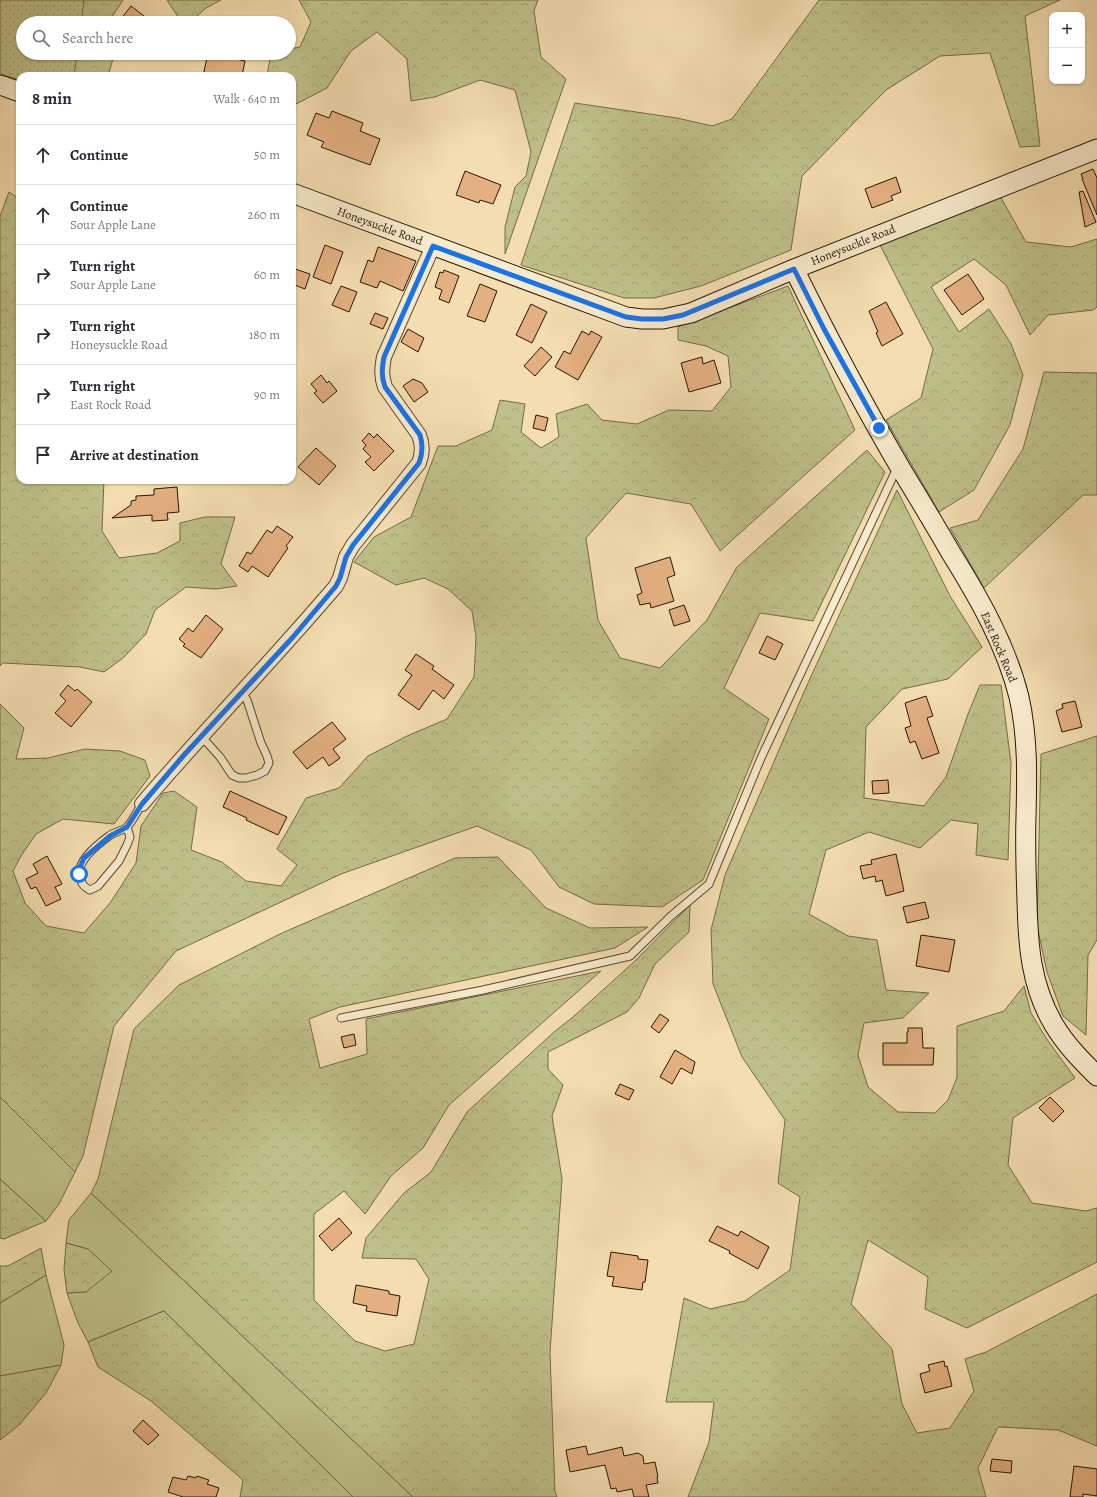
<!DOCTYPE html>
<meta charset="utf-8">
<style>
:root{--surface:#fff;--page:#f7f7f7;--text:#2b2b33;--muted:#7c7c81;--line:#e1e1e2}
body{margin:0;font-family:Alegreya,serif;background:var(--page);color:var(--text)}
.controls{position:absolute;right:12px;top:12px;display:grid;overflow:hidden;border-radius:8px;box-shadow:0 1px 3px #0004}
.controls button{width:36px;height:36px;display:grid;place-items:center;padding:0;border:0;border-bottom:1px solid var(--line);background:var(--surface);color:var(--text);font:20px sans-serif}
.stop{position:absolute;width:12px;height:12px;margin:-9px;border:3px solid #1a73e8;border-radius:50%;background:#fff}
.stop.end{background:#1a73e8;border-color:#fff;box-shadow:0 1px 4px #0008}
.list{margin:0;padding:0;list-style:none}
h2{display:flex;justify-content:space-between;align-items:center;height:52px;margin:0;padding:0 16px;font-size:17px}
h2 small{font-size:13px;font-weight:400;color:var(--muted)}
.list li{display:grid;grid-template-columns:26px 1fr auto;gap:12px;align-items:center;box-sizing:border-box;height:60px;padding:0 16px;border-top:1px solid var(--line)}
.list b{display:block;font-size:15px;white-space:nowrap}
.list p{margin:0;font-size:13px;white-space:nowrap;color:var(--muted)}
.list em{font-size:13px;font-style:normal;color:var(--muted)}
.icon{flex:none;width:22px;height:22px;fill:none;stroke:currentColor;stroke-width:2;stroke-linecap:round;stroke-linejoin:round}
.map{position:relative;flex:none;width:1097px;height:1497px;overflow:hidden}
.search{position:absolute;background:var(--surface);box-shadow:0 1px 3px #0004;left:16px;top:16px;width:280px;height:44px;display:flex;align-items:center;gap:10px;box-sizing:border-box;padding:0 14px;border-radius:22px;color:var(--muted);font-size:15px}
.panel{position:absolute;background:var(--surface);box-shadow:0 1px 3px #0004;left:16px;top:72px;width:280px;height:412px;border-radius:12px}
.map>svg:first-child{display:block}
</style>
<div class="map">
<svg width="1097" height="1497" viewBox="0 0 1097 1497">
<defs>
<pattern id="forest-crowns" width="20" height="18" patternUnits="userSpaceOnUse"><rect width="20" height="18" fill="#bfc089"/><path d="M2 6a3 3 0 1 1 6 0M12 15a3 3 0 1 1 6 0" fill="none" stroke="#a4a475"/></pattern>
<pattern id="park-dots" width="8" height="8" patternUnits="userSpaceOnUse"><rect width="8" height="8" fill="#bfc089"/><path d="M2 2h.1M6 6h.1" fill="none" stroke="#a4a475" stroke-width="1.8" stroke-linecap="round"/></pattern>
</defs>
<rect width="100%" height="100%" fill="#f4deb1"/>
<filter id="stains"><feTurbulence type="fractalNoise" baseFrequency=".005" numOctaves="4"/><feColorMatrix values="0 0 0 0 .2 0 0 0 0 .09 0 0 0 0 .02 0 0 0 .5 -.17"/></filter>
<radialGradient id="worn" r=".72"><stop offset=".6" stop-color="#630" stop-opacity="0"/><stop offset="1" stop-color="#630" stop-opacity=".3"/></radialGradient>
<!-- green -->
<path fill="#bfc089" stroke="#726c47" d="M0,1097L75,1172L59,1204L46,1221L0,1179Z
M91,1193L413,1497H353L164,1311L88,1342L78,1323L67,1293L86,1292L88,1249L66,1243L69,1220Z
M46,1275L64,1345L61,1365L0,1376V1303Z"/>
<!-- forest -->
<path fill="url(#forest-crowns)" stroke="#726c47" d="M0,0H123L108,23H23V53H114V55L108,76H33L0,66Z
M167,0H221L206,8L189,23H182Z
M299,0H538L534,11L541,57L566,79L505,254V227L515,187L526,176L531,152L515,90L480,80L435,97L411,101L407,59L377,32L351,51L327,88L292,106V76H267L271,53H289V49L300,47L311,22Z
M819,0H1060L1025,16L1040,146L1020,147L990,53L940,56L886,90L802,176L791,250L701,286L654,298H624L521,265L575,103L677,118L712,126L732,119Z
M9,192L20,199V480H104L102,531L119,558L157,553L180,541V523L205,517H235L221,564L237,586L216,589L186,587L155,610L146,634L123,658L104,672L80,667L3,663L0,666V216Z
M1000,196L1026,242L1071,247L1097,239V307L1093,310L1048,315L1030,335L1006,285L974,259L931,287L959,332L989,309L1011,344L1023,375L1010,425L974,490L939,512L886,420L921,398L933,349L880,245Z
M788,286L855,430L720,551L691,504L626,493L586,538L598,620L620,658L660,668L707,620L737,567L867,450L885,472L813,621L760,613L724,688L769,719L703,880L662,907L594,904L559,887L531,850L477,826L341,874L176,951L114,1026L83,1156L75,1172L0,1097V704L24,728L16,759L48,758L85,749L120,751L145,760L150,776L114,824L63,819L36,834L21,856L13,871L25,903L46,926L84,933L110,903L136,863L141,826L163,793L174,791L197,807L191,850L222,862L246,881L281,886L297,865L277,849L306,798L339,788L368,756L407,736L447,719L474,677L476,637L472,611L448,589L424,578L396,585L354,562L374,537L411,517L438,446H456L492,430L500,400L525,404L521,432L541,448L559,437L556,414L587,404L602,420L637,424L669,410L712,411L731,387L728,356L706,346L678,340V327Z
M1044,372L1097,373V495H1083L984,588L950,528L978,520L1023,449Z
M897,490L950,596L982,647L948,679L902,689L866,727L864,798L924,806L946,777L968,714L980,685H1001L1011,763L1008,860L976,855L978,824L951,820L920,848L869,832L826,850L809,914L848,936L877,940L886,990L929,993L903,1018L864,1023L858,1055L868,1087L898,1112L935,1113L948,1100L957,1077V1026L1004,1011L1024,986L1031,1013L1046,1038L1075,1078L1013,1118L1008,1165L1032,1203L1086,1211L1097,1208V1262L967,1328L925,1309L928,1277L868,1240L851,1304L892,1349L902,1404L917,1433L950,1428L974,1391L965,1359L986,1352L1097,1294V1446L1058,1430L998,1427L978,1468L986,1497H688L709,1442L714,1402H666L684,1298L710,1309L745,1301L790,1270L800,1197L778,1183L785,1120L742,1057L713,984L711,930L725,875L807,685Z
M1097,736V940L1088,955L1086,1035L1063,1016L1047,972L1037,926L1041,754Z
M498,857L546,908L590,928L648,927L615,948L340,1007L309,1019L320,1068L367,1054L366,1019L601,971L449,1105L423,1148L391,1176L365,1214L344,1191L314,1214V1300L355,1341L385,1351L414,1344L429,1279L416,1259L362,1258L366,1238L404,1193L431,1172L467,1112L554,1032L573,1017L635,961L690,905L689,932L655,964L639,998L627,1012L548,1052V1069L563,1085L552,1116L562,1179L550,1352L555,1492L557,1497H413L91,1193L98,1179L134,1029L179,985L282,933L455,858Z
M0,1179L46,1221L4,1239L0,1238Z
M66,1243L88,1249L112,1271L86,1292L67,1293L64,1270Z
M41,1248L46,1275L0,1303V1266H8Z
M164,1311L353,1497H240L243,1480L151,1401L98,1367L88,1342Z
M61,1365L46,1393L19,1425L0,1440V1376Z"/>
<!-- park -->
<path fill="url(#park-dots)" stroke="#726c47" d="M0,0H84L81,23H23V53H77L74,76H20V80L0,74Z"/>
<!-- building -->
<path fill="#e4b082" stroke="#251705" d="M131,6L153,23H118Z
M208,53H224L223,56L245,61L242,76H203Z
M332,111L363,123L360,131L380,139L370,165L321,147L324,142L307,135L316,113L329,118Z
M1093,169L1097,178V215L1082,179H1083L1081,174Z
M465,171L501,185L493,204L480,200L479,203L456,195Z
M896,177L901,192L891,196L893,200L872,208L865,189Z
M1083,191L1096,222L1085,227L1079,192Z
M325,245L343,252L331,284L313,277Z
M378,247L416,261L403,291L380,281L377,288L360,282L368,260L373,262Z
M292,268L310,274L305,289L292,284Z
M444,270L459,276L449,303L439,299L442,290L435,287L440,272L443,273Z
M968,274L984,299L962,315L944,290Z
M480,284L497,291L485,322L467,316Z
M341,286L357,292L349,312L332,305Z
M886,302L903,334L882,346L876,333L878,332L869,311Z
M531,304L547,312L532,343L516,335Z
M375,313L388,318L383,329L370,324Z
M408,329L424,338L418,352L401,342Z
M582,331L589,335L591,331L602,337L578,380L555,367L564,351L570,354Z
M541,347L552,357L535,376L524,366Z
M702,357L703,364L714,360L721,383L689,392L681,363Z
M321,375L327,383L329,381L337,391L323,403L314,393L317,391L311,384Z
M413,379L422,383L428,392L414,402L403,386Z
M536,415L548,418L545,431L533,428Z
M369,433L374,438L377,434L394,451L374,471L365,462L371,457L363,449L366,445L362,441Z
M316,448L336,466L319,485L298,467Z
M177,487L179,512L167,513L168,520L152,521V515L112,518L131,505V501L136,500V496L154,495V489Z
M277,526L293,537L286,546L288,548L268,577L252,566L248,572L239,566L247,552L251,554L267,530L272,533Z
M670,557L675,575L667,578L674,601L651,608L650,603L640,605L637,595L642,593L635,568Z
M684,605L690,621L674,626L669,610Z
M206,615L223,629L201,658L183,646L185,644L179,639L188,628L193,632Z
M767,636L783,644L775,660L759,653Z
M416,654L434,666L432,669L454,685L444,699L433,690L419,710L398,695L412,675L405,670Z
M68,685L75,691L77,689L92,702L71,727L55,713L66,701L60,695Z
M926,696L933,716L927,718L939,753L922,759L915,741L910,743L905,728L911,726L905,703Z
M1075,701L1082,727L1062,732L1056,711L1063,708L1062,704Z
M332,722L346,739L333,749L340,758L329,766L323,757L307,769L293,752Z
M888,780L889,793L873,794L872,781Z
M230,791L287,817L278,835L246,820L247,818L223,807Z
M896,854L904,891L886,896L882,880L876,882L875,876L863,879L860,866L872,864L871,860Z
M47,856L62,884L55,887L61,899L46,906L36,887L31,889L26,879L38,873L33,864Z
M925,902L929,918L907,923L903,907Z
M921,935L955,940L949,972L916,966Z
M660,1014L669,1020L659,1033L651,1027Z
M908,1028H922L923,1048H934L933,1065H883V1043H907V1032H908Z
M354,1034L356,1045L344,1048L341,1037Z
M675,1050L695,1062L692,1074L681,1068L672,1084L660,1077Z
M620,1084L634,1090L629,1100L615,1094Z
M1050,1097L1064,1111L1053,1122L1039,1108Z
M339,1218L352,1233L332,1251L319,1236Z
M717,1226L738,1236L741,1231L769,1247L758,1269L729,1253L730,1251L709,1241Z
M611,1252L638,1256V1259L648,1260L645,1282H643L642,1290L612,1286L614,1277L607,1276Z
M356,1285L389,1291V1294L400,1296L397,1316L366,1311L367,1306L353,1303Z
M944,1361L945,1367L947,1366L952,1386L925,1393L920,1374L930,1371L928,1365Z
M143,1420L159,1435L148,1445L133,1431Z
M586,1446L588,1455L622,1447L624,1456L638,1453L643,1456L644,1464L655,1462L658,1477H657L658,1483L646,1485L649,1497H634L632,1489L617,1492L616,1488L611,1489L605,1465L570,1472L566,1450Z
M992,1459L1012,1461L1011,1473L990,1471Z
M1074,1466L1097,1469V1496L1083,1494V1497H1070Z
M188,1476L196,1478L197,1476L209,1480L207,1484L219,1488L216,1497H183L168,1492L173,1477L186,1480Z"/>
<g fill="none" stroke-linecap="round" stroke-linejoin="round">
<defs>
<path id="lane" d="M201,736L220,757L232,775L239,778H246L257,775L265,771L269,763L267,756L261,743L247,700L242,692
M127,827L130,837L127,845L119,861L98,886L90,890C84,887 81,884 80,876C76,861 98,844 109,836C114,832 121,831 126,828C132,823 137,811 142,804
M341,1018L483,990L630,956L671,916L709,884L761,758L898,466"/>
<path id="street" d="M142,804C205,730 273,660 336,586L340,578L346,557L353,545L419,463C423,453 423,445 419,435L385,387C381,376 382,368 384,357L433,246"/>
<path id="secondary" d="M0,85L20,92
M292,193L626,317L642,319H663L691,313L794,269L1097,149
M794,269C827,336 863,404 901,469C918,497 935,525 951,553C979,598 1006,645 1019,697C1028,737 1027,776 1026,817C1025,845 1026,873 1027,901C1028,946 1031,986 1054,1025C1066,1045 1081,1060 1097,1076"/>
</defs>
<!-- lane casing -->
<use href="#lane" stroke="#594930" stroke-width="9"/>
<!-- street casing -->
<use href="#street" stroke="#594930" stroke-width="16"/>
<!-- secondary casing -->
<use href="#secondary" stroke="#251705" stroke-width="21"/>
<!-- lane -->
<use href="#lane" stroke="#f8eacc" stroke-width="7"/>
<!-- street -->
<use href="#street" stroke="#f8eacc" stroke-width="14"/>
<!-- secondary -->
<use href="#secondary" stroke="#f8eacc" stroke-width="19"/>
</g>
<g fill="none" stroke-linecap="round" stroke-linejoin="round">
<!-- route -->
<path stroke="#1a73e8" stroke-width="5" d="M79,874L80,867L84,858L110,836L127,827L142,804L184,755L293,637L336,586L340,578L346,557L353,545L419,463C423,453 423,445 420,435L385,387C381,376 382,368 384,357L433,246L626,317L642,319H663L683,315L794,269L824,329L879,428"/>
</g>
<g text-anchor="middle" stroke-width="4" stroke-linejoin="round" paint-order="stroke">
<!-- street labels -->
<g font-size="12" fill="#251705" stroke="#f8eacc">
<text transform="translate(380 226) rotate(20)" y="4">Honeysuckle Road</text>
<text transform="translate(853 245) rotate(-22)" y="4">Honeysuckle Road</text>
<text transform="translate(999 647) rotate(67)" y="4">East Rock Road</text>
</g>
</g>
<rect width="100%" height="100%" filter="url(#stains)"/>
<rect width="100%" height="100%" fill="url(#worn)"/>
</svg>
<div class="controls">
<button>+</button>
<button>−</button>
</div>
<div class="stop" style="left:79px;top:874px"></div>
<div class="stop end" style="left:879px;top:428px"></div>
<div class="search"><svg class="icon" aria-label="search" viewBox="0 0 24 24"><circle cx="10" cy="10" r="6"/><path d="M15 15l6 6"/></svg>Search here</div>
<section class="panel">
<h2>8 min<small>Walk · 640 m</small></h2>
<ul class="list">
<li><svg class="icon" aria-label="ahead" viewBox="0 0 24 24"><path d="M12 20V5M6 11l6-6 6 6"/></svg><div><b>Continue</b></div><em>50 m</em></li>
<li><svg class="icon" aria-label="ahead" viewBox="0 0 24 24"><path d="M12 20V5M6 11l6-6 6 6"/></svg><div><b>Continue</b><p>Sour Apple Lane</p></div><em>260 m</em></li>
<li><svg class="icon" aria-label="right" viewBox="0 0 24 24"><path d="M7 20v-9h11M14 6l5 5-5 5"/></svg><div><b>Turn right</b><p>Sour Apple Lane</p></div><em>60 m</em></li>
<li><svg class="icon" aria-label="right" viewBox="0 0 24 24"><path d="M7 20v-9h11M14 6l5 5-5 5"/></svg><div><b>Turn right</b><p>Honeysuckle Road</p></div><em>180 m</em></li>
<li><svg class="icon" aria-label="right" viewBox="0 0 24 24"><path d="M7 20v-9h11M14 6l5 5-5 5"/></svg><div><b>Turn right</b><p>East Rock Road</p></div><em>90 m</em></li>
<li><svg class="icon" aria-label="arrive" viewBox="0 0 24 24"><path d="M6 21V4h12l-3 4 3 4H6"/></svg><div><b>Arrive at destination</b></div></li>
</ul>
</section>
</div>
